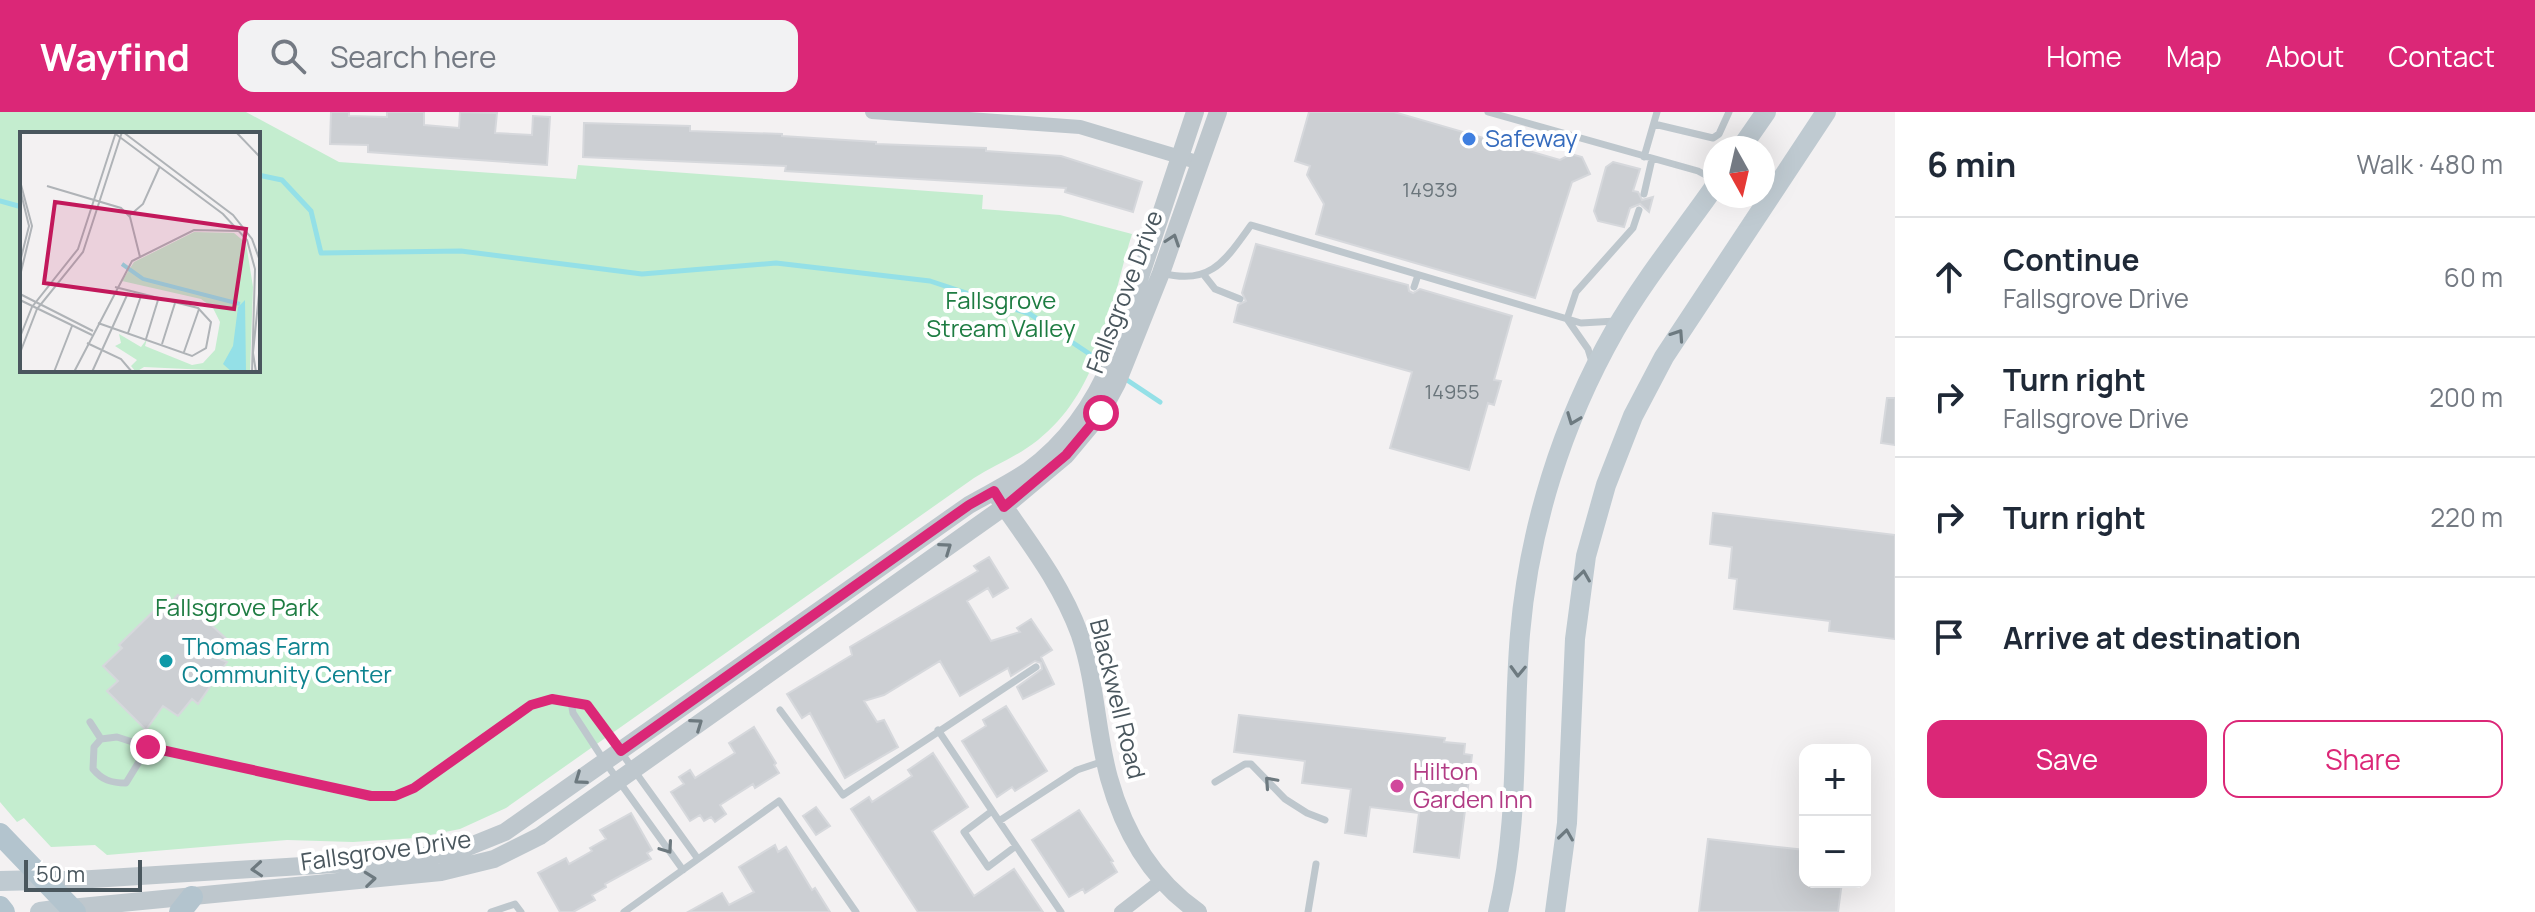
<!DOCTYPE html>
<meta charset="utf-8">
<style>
:root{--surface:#fff;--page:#f2f2f3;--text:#1f2937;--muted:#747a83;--line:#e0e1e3;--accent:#db2777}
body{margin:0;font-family:Manrope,sans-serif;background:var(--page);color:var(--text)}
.controls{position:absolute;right:24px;bottom:24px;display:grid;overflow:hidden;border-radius:16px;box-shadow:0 8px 32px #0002}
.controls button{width:72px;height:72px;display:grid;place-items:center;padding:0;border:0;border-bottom:2px solid var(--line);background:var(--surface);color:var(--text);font:40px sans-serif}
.compass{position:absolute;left:1703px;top:24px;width:72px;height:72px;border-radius:50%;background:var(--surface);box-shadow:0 8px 32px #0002;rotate:172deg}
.scale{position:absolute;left:24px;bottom:20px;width:118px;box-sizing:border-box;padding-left:8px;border:4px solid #4a575e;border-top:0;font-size:22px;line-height:28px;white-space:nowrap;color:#4a575e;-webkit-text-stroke:6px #fff;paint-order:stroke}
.stop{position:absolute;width:24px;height:24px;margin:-18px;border:6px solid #db2777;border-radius:50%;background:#fff}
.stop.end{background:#db2777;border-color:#fff;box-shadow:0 2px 8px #0008}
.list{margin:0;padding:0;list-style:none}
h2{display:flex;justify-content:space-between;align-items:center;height:104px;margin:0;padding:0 32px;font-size:34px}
h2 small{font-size:26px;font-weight:400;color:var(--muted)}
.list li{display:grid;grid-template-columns:52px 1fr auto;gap:24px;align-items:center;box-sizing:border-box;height:120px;padding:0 32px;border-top:2px solid var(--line)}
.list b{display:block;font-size:30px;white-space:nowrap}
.list p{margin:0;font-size:26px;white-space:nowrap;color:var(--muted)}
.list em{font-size:26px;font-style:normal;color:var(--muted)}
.actions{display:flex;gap:16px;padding:24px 32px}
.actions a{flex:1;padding:18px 0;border:2px solid var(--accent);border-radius:16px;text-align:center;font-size:28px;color:var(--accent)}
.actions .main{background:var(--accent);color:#fff}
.icon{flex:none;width:44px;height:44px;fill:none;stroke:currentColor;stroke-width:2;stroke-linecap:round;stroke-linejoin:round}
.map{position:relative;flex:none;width:1895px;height:800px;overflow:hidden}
header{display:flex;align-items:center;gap:48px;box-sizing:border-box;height:112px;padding:0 40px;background:var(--accent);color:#fff}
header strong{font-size:38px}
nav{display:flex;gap:44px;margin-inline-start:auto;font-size:28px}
.search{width:560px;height:72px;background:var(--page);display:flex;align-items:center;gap:20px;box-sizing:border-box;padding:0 28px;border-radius:16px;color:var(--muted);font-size:30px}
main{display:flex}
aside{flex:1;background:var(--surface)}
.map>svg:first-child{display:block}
</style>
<header>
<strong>Wayfind</strong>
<div class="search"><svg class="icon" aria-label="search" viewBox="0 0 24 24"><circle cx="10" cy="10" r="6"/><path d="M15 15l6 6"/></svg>Search here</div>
<nav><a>Home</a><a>Map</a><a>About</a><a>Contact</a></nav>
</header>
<main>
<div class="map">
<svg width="1895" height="800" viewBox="0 0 1895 800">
<rect width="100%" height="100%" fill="#f3f1f2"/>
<!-- green -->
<path fill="#c4edcf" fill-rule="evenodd" d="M0,0H246L339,50L576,67L578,53L983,83L982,97L1060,103L1132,122C1109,195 1102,277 1038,328C1018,344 995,353 974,366L506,696L460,717L415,726L353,730L287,728L107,743L95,733L51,735L24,706L17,710L0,690ZM22,22H258V258H22Z"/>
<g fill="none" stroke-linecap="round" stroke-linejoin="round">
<!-- stream -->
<path stroke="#94e0e7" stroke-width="5" d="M258,63L282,68L311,99L321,141L461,139L642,162L776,151L930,169L1030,202L1106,253
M0,89L22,95
M1124,266L1160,290"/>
</g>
<!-- building -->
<path fill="#cccfd3" stroke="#d6d8dc" stroke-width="2" d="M331,0H349V4L387,5V0H424V13L459,16L460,0L497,1L495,21L532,23L533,4L550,5L547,53L368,40V33L330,32Z
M1309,0H1394L1560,48L1571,42L1582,45L1590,62L1572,70L1535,186L1316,122L1324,92L1307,63L1310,54L1295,49Z
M584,11L690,14V19L782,22V24L876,30V32L986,36V39L1061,44L1142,70L1133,100L1065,80L1066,76L785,59L786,54L583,45Z
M1613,50L1640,57L1633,79L1638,80L1642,88L1653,85L1649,100L1640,92L1630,96L1624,115L1598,109L1594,99L1606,55Z
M1256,132L1408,173L1409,179L1413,181L1420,177L1512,204L1494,268L1501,269L1494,293L1488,291L1469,358L1390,336L1412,260L1234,210L1238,193L1246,189L1242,181Z
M1887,286H1895V333L1881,331Z
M1713,401L1895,423V527L1829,519L1830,509L1734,497L1737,467L1729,466L1732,435L1710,432Z
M989,445L1008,476L993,485L988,476L967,489L991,529L1020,520L1017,516L1031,507L1052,538L1041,545L1054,572L1023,587L1017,575L1042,557L1041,551L1035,549L1011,564L1008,556L960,584L940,549L884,583L864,589L877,610L884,608L898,635L845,666L810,601L802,606L787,582L852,543L850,535L978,459L974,454Z
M178,483L231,531L220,547L227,550L198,592L192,587L178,604L163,594L146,618L107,579L118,569L103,554L122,536L119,533L168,485L172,489Z
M1006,594L1047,659L1015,679L1012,675L997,685L962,629L986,614L983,608Z
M1239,603L1445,626L1444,630L1465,632L1464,642L1472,643L1459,746L1414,740L1419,701L1370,695L1366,724L1345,721L1351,677L1302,671L1305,649L1234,640Z
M754,615L776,651L774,653L779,661L755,676L753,672L720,693L726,702L715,710L711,705L704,709L700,703L690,709L671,680L684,672L679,665L690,658L695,666L735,641L729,631Z
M933,641L968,695L932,719L974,784L1014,757L1043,800H918L851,697L869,685L872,690L912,664L908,658Z
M816,695L830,714L816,723L803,704Z
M1079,698L1113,749L1111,750L1117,760L1085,781L1083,777L1069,785L1032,728Z
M631,701L652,738L647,741L651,747L605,772L606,775L592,783L595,788L573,800H560L538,761L566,746L569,752L592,739L590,736L606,727L600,718Z
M1708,727L1805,738V770H1842L1838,800H1699Z
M775,733L778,740L786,735L812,778L815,776L830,800H688L722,781L729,793L754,780L739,755Z"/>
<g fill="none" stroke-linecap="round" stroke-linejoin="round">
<!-- service -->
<path stroke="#bec7cd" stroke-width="7" d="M1488,0L1698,59L1715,68
M1654,12L1713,26L1719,22L1729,0
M1644,45L1657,0
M1644,82L1652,47
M1162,161C1210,174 1225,149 1251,113L1581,211L1616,209
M1204,163L1215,177L1240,187
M1414,175L1418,163
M1567,207L1576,180L1633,116L1639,98
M1567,207L1588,237L1592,250
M571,590L573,601L605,650L683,758
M780,598L843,683L1036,555
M90,610L101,627
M938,618L999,709L1077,658L1104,649
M148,635L126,671C111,671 102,668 93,657L94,635L101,627L117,625L148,635L371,684H395L414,676L531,593L552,587L587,593L698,747
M1215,670L1245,652H1251L1285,687L1307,701L1325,708
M992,699L964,720L988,755L1016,734
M999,709L1061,800
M491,800L515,792L521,800
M624,800L779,689L856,800
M1308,800L1316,752"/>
<!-- minor -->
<path stroke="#bec7cd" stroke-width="14" d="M872,0L1080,15L1200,51
M1121,800L1161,769"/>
<!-- tertiary -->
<path stroke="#bec7cd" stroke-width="18" d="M999,387C1030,432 1061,471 1080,523C1096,570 1096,619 1109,666C1124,720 1152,768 1198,800
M43,768H76L399,748L458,739L505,720L969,393C988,382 1009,372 1028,359C1068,330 1095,290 1113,246L1195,0
M70,796L441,760L494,747L540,724L1004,395L1066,343L1101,301L1117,271L1161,161L1218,0"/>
<!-- secondary -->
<path stroke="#bfcad1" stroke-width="20" d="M1741,36L1766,0
M0,769L43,768
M40,800L70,796
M1498,800C1520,709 1512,615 1520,522C1529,416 1562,311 1615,218C1644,168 1682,121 1715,74
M1555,800L1567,711L1575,527L1586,444L1606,373L1633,304L1664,245L1826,0"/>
<!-- primary -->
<path stroke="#b3c4ce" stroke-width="22" d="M0,722L75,800
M0,795L4,800
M180,800L192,785"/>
</g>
<!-- one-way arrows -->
<defs><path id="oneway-chevron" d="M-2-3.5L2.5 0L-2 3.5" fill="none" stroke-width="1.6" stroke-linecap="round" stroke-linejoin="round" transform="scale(2)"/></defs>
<g stroke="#6d797f">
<use href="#oneway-chevron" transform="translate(1173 128) rotate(-71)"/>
<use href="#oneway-chevron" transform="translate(946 436) rotate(-35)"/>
<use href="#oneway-chevron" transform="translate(697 612) rotate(-35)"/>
<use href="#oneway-chevron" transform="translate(580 667) rotate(145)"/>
<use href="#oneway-chevron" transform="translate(1270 670) rotate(-132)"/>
<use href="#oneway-chevron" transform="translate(667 736) rotate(55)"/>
<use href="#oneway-chevron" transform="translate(257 757) rotate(176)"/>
<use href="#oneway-chevron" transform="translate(370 767) rotate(-6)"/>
</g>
<g stroke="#6d7a80">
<use href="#oneway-chevron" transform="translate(1678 223) rotate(-56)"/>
<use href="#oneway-chevron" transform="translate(1573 307) rotate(111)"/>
<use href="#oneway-chevron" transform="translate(1583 464) rotate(-82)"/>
<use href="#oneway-chevron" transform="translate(1518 559) rotate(92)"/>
<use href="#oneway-chevron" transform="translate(1566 723) rotate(-82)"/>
</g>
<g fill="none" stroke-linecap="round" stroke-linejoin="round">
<!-- route -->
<path stroke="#db2777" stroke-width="10" d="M148,635L371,684H395L414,676L531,593L552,587L587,593L621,639L969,393L994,379L1004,395L1066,343L1101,301"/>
</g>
<!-- markers -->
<circle fill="#3f7fe0" stroke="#fff" stroke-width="3" cx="1469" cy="27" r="8"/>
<circle fill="#0f9aa8" stroke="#fff" stroke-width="3" cx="166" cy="549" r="8"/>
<circle fill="#d1479c" stroke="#fff" stroke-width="3" cx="1397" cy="674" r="8"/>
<g text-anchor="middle" stroke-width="8" stroke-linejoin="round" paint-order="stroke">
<!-- number labels -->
<g font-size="20" fill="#6a757b">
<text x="1430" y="85">14939</text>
<text x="1452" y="287">14955</text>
</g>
<!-- shop labels -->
<g font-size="24" fill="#366cbe" stroke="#fff" text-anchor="start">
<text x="1485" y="35">Safeway</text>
</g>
<!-- street labels -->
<g font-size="24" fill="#4a575e" stroke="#fff">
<text transform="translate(1125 180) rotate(-69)" y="8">Fallsgrove Drive</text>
<text transform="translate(1117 587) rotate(76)" y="8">Blackwell Road</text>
<text transform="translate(386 739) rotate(-8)" y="8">Fallsgrove Drive</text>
</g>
<!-- park labels -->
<g font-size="24" fill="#1e7c42" stroke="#fff">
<text x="1001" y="197">Fallsgrove<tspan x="1001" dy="28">Stream Valley</tspan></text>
<text x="237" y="504">Fallsgrove Park</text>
</g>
<!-- culture labels -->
<g font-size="24" fill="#0d838f" stroke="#fff" text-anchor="start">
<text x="182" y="543">Thomas Farm<tspan x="182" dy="28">Community Center</tspan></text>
</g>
<!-- hotel labels -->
<g font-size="24" fill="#b23c85" stroke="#fff" text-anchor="start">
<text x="1413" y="668">Hilton<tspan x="1413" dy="28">Garden Inn</tspan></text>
</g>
</g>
<!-- overview -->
<g transform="translate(20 20)">
<rect width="240" height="240" fill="#f3f1f2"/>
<path d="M174,100L214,101L226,111L233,155L230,240L124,235L116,240L111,234L117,228L95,214L101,211L99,202L121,215L127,207L125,214L172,233L183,231L195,218L200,190L193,176L181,167L102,149L114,130Z" fill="#c4edcf"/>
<path d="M225,168L226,240H212L203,232L213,214L218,175Z" fill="#94e0e7"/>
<path fill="none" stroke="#94e0e7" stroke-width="4" d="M102,132L123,147L220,172"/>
<path fill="none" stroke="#afb3b7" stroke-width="2" d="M93,0L203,82L227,108L235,137L232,240M103,0L213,83L232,107L240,129M216,0L240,25M0,49L12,94L0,144M27,54L101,76L110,85L120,125M0,57L9,94L0,130M109,84L123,72L140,34M0,162L73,199M0,168L72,203M78,191L172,224L186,216L191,190L178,176L95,155M108,201L121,164M0,205L12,175L58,117L96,0M126,207L138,168M67,211L101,227L112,240M142,212L155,171M164,220L179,177M0,221L17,177L63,120L102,0M34,240L52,194M54,240L112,129L174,98L219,99M72,240L108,161M236,240L233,221L240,152"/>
<path fill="#c2185b" fill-opacity="0.15" stroke="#c2185b" stroke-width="4" d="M35,70L226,97L214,177L24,151Z"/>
<rect width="240" height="240" fill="none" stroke="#4a575e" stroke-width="4"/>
</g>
</svg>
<div class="controls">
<button>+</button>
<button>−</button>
</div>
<svg class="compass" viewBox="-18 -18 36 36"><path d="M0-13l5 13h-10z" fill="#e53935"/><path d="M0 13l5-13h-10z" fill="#747a83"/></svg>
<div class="scale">50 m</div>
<div class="stop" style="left:1101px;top:301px"></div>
<div class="stop end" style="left:148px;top:635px"></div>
</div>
<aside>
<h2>6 min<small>Walk · 480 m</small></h2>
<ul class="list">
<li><svg class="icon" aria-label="ahead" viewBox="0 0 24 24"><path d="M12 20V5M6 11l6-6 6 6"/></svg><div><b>Continue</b><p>Fallsgrove Drive</p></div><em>60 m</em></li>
<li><svg class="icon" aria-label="right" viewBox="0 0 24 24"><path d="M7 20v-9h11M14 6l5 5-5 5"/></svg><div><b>Turn right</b><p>Fallsgrove Drive</p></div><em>200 m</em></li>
<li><svg class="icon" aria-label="right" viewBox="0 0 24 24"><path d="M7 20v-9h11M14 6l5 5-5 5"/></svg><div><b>Turn right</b></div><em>220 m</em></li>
<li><svg class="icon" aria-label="arrive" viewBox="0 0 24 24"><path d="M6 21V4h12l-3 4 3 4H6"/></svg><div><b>Arrive at destination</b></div></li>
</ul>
<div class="actions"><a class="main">Save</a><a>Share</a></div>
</aside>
</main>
